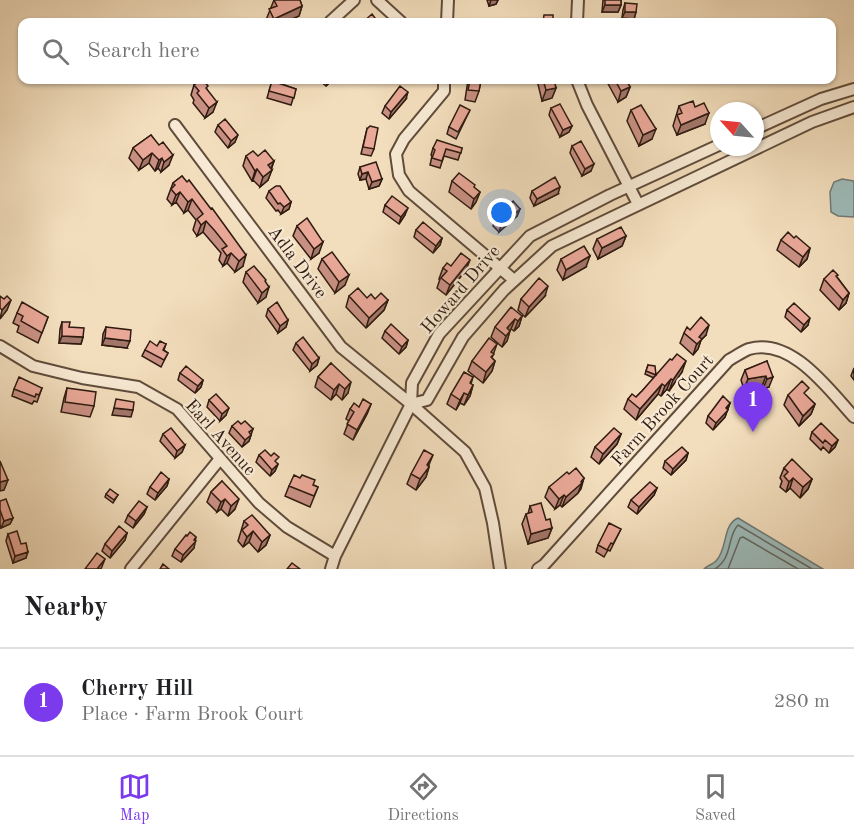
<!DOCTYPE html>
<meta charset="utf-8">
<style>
:root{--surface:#fff;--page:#f2f2f2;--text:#202124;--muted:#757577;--line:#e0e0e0;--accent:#7c3aed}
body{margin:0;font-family:"Old Standard TT",serif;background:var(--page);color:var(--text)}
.compass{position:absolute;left:710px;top:102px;width:54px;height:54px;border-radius:50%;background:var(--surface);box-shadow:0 2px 4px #0004;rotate:297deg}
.you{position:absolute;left:502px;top:213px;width:21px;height:21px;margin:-15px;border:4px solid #fff;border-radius:50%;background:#1a73e8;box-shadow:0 0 0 9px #1a73e833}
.badge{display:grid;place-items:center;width:39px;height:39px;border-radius:50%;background:var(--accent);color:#fff;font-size:20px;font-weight:700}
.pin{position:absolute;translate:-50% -50px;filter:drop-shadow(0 2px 3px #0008)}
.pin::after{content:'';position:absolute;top:32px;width:21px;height:18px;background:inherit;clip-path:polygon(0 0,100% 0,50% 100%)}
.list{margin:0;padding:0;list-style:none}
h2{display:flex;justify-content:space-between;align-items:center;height:78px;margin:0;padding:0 24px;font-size:26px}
h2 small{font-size:20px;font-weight:400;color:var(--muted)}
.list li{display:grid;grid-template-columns:39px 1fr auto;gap:18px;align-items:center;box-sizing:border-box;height:108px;padding:0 24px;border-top:2px solid var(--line)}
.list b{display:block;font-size:22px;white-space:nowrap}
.list p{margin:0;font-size:20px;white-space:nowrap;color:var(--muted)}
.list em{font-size:20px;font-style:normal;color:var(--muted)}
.icon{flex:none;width:33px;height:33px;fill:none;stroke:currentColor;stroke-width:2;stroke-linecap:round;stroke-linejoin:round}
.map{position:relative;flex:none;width:854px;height:569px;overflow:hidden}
.search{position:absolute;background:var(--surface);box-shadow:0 2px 4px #0004;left:18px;right:18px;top:18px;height:66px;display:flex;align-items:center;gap:15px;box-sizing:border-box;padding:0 21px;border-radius:12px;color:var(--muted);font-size:22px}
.sheet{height:186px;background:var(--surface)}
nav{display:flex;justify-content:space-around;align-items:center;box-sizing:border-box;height:84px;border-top:2px solid var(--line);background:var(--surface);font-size:16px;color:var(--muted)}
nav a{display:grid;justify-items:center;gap:3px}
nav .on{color:var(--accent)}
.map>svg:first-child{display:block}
</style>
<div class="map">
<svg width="854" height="569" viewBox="0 0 854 569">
<rect width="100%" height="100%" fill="#f2ddbc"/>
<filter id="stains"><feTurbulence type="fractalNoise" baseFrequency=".00333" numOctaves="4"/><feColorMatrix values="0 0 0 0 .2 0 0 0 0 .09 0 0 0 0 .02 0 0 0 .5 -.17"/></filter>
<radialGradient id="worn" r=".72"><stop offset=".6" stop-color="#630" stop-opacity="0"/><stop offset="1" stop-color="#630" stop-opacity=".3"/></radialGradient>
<!-- water -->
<path fill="#9dbab8" stroke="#717a75" stroke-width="1.5" d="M842,179L854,181V217L838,216L831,212L830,192L834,182Z
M738,518L823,569H704C707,566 713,564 716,561C728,549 722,525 738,518Z"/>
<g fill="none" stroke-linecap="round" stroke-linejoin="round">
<!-- shore -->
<path stroke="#666a64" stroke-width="1.5" d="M715,569C733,558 727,536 738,525L812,569
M728,569L740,538L743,537L798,569"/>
<defs>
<path id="minor" d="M377,0L401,22
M330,22L354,0
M447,22L448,0
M577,22L578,0
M444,80V91L404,139L396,154L399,175L409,191L514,280
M577,80L587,105L638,204
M175,125L341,347L411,404L465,452L485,488L493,523L500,569
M755,129L821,99L854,89
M0,346L33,366L82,378L138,387L177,409L259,503L287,527L335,556
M411,404L427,400L463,337L504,290L552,246L812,122L854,107
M131,569L219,460
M331,569L335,556L411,404L412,383L439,334L530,236L610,195L719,145
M538,569L544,565L729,360C735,357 743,351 749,349C792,337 829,390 854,417"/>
</defs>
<!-- minor casing -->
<use href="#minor" stroke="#604c3b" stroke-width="14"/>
<!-- minor -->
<use href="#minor" stroke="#f7e9d3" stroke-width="10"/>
</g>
<!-- wall -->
<path fill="#c89083" stroke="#2f1b10" stroke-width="1.5" d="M274,0H300L302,6L299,16L285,22H267L266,20Z
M487,0H498L496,4L489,6Z
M603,0H621V5L618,12H602Z
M625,3L636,12L634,19L622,18L623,10Z
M319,80H332L326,86Z
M468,80H481L479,91L475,102L465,100Z
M537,80H554L556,88L552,98L542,101Z
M606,80H626L630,87L626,97L618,102Z
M272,81L296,89L291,105L267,98Z
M194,85L207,89L213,112L205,118L193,103L194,100L191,95Z
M406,99L389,119L382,113L385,106Z
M679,106L695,107L705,124L677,135L673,126Z
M551,108L572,126L569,132L560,137L549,115Z
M470,110L456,139L447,134L449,127Z
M631,110L652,139L639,146L627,121Z
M218,125L235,142L228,148L215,132Z
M367,129L374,149L371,156L361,154Z
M151,135L169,165L161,172L158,168L155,171L149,163L139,170L129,158L133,148Z
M572,146L591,171L582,176L570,153Z
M433,148H462L458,160L444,156L440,168L430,165L432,156L431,155Z
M246,156H258L274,161L268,180L260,187L253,180L252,181L243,166Z
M360,167L382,179L379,186L369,189L366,179L360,180L358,174Z
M182,176L243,266L235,272L227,263L223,266L219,260L221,253L203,232L197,236L193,230L196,220L188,210L184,213L176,202L172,205L167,199L173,183Z
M452,181L474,188L480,192L476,202L471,209L449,192Z
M269,191L291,202L289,209L281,214L278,210L276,211L266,198Z
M532,191L558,194L534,206L530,198Z
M385,205L405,215L399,224L383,212Z
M520,209L517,216L499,232L493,226L495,219Z
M297,226L319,253L311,259L293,236Z
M416,230L442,238L440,245L433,253L414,237Z
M626,236L622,246L598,259L593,249L597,239Z
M794,238L810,248L807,259L799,267L777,250L781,240Z
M322,259L345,285L335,293L318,269Z
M561,259L586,267L563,280L557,270Z
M451,266L466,270L446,295L437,288L440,279H439L443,268Z
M246,272L265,282L266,297L258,303L243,282Z
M837,277L849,293L846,303L839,310L820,290L824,279Z
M349,296L367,298L388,300L384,310L366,328L346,307Z
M545,296L525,317L518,310L521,299Z
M268,309L288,320L286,327L278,333L266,316Z
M787,310L808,325L801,332L785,317Z
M17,313L48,317L38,343L17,332L19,326L13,323Z
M522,316L519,326L514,331L511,329L510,330L507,341L502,347L491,337L495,327Z
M62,322L83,337L81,344L59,343L60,329Z
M106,327L127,348L102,345L103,334Z
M690,330L706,335L701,340L698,349L693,355L680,343L684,333Z
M385,331L408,340L406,347L399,354L382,338Z
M296,343L319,358L317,365L310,371L293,350Z
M166,344L164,350L168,353L161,367L142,356L145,350Z
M497,344L492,358L495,361L492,371L483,383L468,371L472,361Z
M767,361L769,387L763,389L762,386L744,389L741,380L745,370Z
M331,363L348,393L342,400L336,394L331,400L315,387L318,377Z
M648,365L656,375L655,376L682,372L669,391L667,389L661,396L658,394L636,420L624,409L628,399L636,397L642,391L654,378L645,374Z
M854,368V380L851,376Z
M180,373L203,380L201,387L195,393L178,380Z
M473,377L471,384L473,385L470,396L464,405L460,403L456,410L447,404L451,394Z
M42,388L37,402L34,401L32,404L12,396L14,389Z
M67,388L94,406L90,417L61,412L64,398Z
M788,395L806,396L815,404L811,414L799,426L784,405Z
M209,400L226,415L220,421L207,407Z
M730,403L725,417L713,430L706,423L708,416Z
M371,404L367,414L353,440L344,434L349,421L346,419L350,409Z
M232,426L251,435L249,441L242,447L229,433Z
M812,432L838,440L835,447L829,453L823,447L821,450L810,439Z
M163,434L185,445L182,452L175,458L160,441Z
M621,434L617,444L599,464L591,457L595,447Z
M688,453L686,460L671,475L663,468L665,461Z
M259,455L278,464L275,471L270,476L256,462Z
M429,466V467L426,477L416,490L407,484L411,474Z
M784,468L812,479L808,489L800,498L790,488L786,492L780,487L782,481L780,478Z
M569,474L584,478L581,489L578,493L562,507L560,505L555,509L545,497L549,487Z
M300,478L318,487L310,507L285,496L289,486Z
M169,479L167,486L155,500L147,494L150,487Z
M222,481L235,509L228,516L221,509L217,512L207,502L211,492Z
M657,488L654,495L637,514L628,507L631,500Z
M106,494L118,495L113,503L105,497Z
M0,501L13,518L10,524L1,528L0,525Z
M530,506L552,528L548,538L528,544L522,524L526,514H528Z
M147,507L144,514L133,528L125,522L128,515Z
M244,521L270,535L266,545L258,552L249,542L243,547L238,541Z
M621,529L610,551L608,550L604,557L596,552L598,545Z
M127,533L125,540L110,558L102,551L105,544Z
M8,534L26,558L13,563L6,541Z
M195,541L194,548L181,562L172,556L175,549Z"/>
<!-- shaded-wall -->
<path fill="#a3766a" stroke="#2f1b10" stroke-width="1.5" d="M491,0H498L496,4L489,6Z
M605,5H621L618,12H602Z
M302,6L299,16L285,22H273L274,19Z
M625,12H636L634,19L622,18Z
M328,80H332L326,86Z
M630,87L626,97L618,102L621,91Z
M556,88L552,98L542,101L546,90Z
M408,92L406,99L389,119L391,112Z
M217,102L213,112L205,118L209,108Z
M709,113L705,124L677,135L681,125Z
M572,126L569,132L560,137L563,130Z
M656,129L652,139L639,146L643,135Z
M238,135L235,142L228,148L231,141Z
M152,153L149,163L139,170L143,160Z
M173,155L169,165L161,172L164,162Z
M162,158L158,168L155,171L159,160Z
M274,161L270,171L268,165Z
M594,164L591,171L582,176L585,169Z
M257,169L253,180L252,181L255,171Z
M272,170L268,180L260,187L263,177Z
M368,172L366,179L360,180L362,174Z
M382,179L379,186L369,189L372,182Z
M560,187L558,194L534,206L537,199Z
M180,192L176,202L172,205L176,195Z
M480,192L476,202L471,209L474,199Z
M192,199L188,210L184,213L188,202Z
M291,202L289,209L281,214L284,207Z
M408,208L405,215L399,224L401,217Z
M520,209L517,216L499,232L501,226Z
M206,221L203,232L197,236L201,225Z
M626,236L622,246L598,259L602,248Z
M442,238L440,245L433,253L436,246Z
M323,242L319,253L311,259L314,249Z
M810,248L807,259L799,267L803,257Z
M231,253L227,263L223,266L227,256Z
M246,255L243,266L235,272L239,261Z
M590,256L586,267L563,280L566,270Z
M470,260L466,270L446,295L450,285Z
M349,275L345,285L335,293L339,282Z
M548,286L545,296L525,317L529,307Z
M269,287L266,297L258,303L262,293Z
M849,293L846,303L839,310L843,300Z
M11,300L7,310L0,319L2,310Z
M388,300L384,310L366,328L369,318Z
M522,316L519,326L514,331L518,321Z
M810,318L808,325L801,332L804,325Z
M515,319L511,329L505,336L507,328Z
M288,320L286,327L278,333L280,326Z
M709,325L706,335L701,340L698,349L693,355L699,337Z
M510,331L507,341L502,347L506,336Z
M62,336L83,337L81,344L59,343Z
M105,338L130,341L127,348L102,345Z
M408,340L406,347L399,354L402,347Z
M319,358L317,365L310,371L312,364Z
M495,361L492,371L483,383L486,372Z
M686,361L682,372L669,391L673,380Z
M766,376L762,386L744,389L748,379Z
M773,377L769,387L763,389L767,379Z
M671,379L667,389L661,396L665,386Z
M203,380L201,387L195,393L198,386Z
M351,382L348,393L342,400L345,389Z
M339,384L336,394L331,400L334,390Z
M662,384L658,394L636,420L640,409Z
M473,385L470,396L464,405L468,395Z
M464,393L460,403L456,410L460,400Z
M730,403L725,417L713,430L716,423Z
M371,404L367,414L353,440L357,430Z
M815,404L811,414L799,426L803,416Z
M114,408L133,410L131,417L112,415Z
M229,408L226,415L220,421L222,414Z
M253,429L249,441L242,447L249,432Z
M621,434L617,444L599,464L603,454Z
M838,440L835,447L829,453L832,446Z
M185,445L182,452L175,458L177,451Z
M688,453L686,460L671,475L673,469Z
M433,455L426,472L429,467L426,477L416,490L420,479Z
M278,464L275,471L270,476L272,470Z
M584,478L578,493L562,507L566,497Z
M793,478L790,488L786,492L789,482Z
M169,479L167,486L155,500L158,493Z
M812,479L808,489L800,498L803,487Z
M8,480L4,490L0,491V482Z
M657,488L654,495L637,514L639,507Z
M564,495L560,505L555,509L559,499Z
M225,499L221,509L217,512L221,502Z
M239,499L235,509L228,516L231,506Z
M147,507L144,514L133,528L136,521Z
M13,518L10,524L1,528L4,521Z
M552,528L548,538L528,544L531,534Z
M253,531L249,542L243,547L247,537Z
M127,533L125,540L110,558L112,551Z
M270,535L266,545L258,552L262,542Z
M196,537L194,548L181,562L183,555Z
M28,552L26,558L13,563L15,556Z
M105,559L101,569H97Z"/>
<!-- building -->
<path fill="#e9a898" stroke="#2f1b10" stroke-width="1.5" d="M274,0H300L302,6L274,19L269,9L277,6Z
M605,0H621V5H605Z
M625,3L637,4L636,12H625Z
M372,14L378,22H363Z
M544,15H553V22H543Z
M201,80H203L208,86L206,88L217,102L209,108L197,93L199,91L194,85Z
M470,80H481L479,91L468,90Z
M543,80H554L556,88L546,90Z
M615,80H626L630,87L621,91Z
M272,81L296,89L294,98L269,91Z
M400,86L408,92L391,112L385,106Z
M693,101L695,107L704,103L709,113L681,125L677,115L682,113L679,106Z
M560,104L572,126L563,130L551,108Z
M460,105L470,110L458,132L449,127Z
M641,105L656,129L643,135L631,110Z
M225,119L238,135L231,141L218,125Z
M370,126L378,128L374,149L363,147L367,129Z
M151,135L159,145L163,142L173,155L164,162L162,158L159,160L152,153L143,160L133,148Z
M437,140L462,148L461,153L446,149L442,161L432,158L435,150L433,148Z
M581,141L594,164L585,169L572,146Z
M265,150L274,161L268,165L272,170L263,177L257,169L255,171L246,156L253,151L258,156Z
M376,162L382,179L372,182L368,172L362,174L360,167Z
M459,173L475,185L474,187L480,192L474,199L452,181Z
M182,176L187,182L189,180L211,209L212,208L246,255L239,261L231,253L227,256L222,249L227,246L215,231L206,221L201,225L197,219L203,214L192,199L188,202L180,192L176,195L171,189L175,185L173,183Z
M555,177L560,187L537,199L532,191Z
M276,186H280L291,202L284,207L280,203L278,204L269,191Z
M392,196L408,208L401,217L385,205Z
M513,201L520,209L501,226L495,219Z
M307,218L323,242L314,249L297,226Z
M423,222L442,238L436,246L416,230Z
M621,227L626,236L602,248L597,239Z
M788,232L794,238L796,236L810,248L803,257L781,240Z
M584,246L590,256L566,270L561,259Z
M332,252L349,275L339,282L322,259Z
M461,253L470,260L450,285L441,278L447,271L443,268L447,263L451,266Z
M254,266L266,280L265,281L269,287L262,293L246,272Z
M833,270L838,275L836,276L849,293L843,300L824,279Z
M539,278L548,286L529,307L521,299Z
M358,288L367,298L371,294L375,299L381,293L388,300L369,318L349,296Z
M0,296L4,299L7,296L11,300L2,310L0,308Z
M22,302L48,317L42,333L21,321L23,316L17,313Z
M277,302L288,320L280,326L268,309Z
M794,303L810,318L804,325L787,310Z
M511,307L522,316L518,321L515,319L507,328L510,331L506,336L495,327Z
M701,317L709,325L699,337L702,339L697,344L684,333L687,327L690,330Z
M62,322H70L69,327L84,328L83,337L62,336Z
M391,324L408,340L402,347L385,331Z
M106,327L131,330L130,341L105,338Z
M303,337L319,358L312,364L296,343Z
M489,338L497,344L491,352L494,354L491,357L495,361L486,372L472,361Z
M150,341L157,346L160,341L166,344L163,350L168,353L164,360L145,350Z
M677,354L686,361L673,380L671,379L665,386L662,384L640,409L628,399L632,394L636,397L642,391L670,359L672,360Z
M767,361L773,377L767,379L766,376L748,379L745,370Z
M331,363L351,382L345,389L339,384L334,390L318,377Z
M648,365L655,366L656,375L646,371Z
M186,366L203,380L198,386L180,373Z
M464,372L473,377L470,383L473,385L468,395L464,393L460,400L451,394Z
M19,377L42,388L39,395L36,394L35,397L14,389Z
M802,381L809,388L804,393L815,404L803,416L788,395Z
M67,388L96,392L94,406L65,402Z
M216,394L229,408L222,414L209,400Z
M723,396L730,403L726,408L728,410L716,423L708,416Z
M116,399L134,402L133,410L114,408Z
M363,399L371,404L357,430L347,424L354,412L350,409L354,403L359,407Z
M238,421L241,424L245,421L253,429L249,432L251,435L245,440L232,426Z
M821,423L838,440L832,446L825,440L823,443L812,432Z
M171,428L185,445L177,451L163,434Z
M614,428L621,434L603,454L595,447Z
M682,447L688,453L673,469L665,461Z
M265,450L271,456L274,453L279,457L275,461L278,464L272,470L259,455Z
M424,450L433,455L427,465L429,467L420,479L411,474Z
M792,459L812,479L803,487L793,478L789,482L784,476L788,472L784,468Z
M0,461L8,480L0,482Z
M576,468L584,478L581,482L582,483L566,497L564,495L559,499L549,487L567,472L569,474Z
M161,472L169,479L158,493L150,487Z
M294,475L300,478L302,475L315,480L313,485L318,487L314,496L289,486Z
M222,481L239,499L231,506L225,499L221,502L211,492Z
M650,482L657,488L639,507L631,500Z
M110,489L118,495L114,500L106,494Z
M6,499L13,518L4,521L0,510V501Z
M139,501L147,507L136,521L128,515Z
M541,503L546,520L550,519L552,528L531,534L526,514L532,512L530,506Z
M252,515L270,535L262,542L253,531L247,537L242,530L248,525L244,521Z
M609,523L621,529L613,544L611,543L607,550L598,545Z
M119,526L127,533L112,551L105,544Z
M17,531L21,544L26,543L28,552L15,556L8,534Z
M190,532L196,537L194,540L196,541L183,555L175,549L186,535L187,536Z
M97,553L105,559L97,569H85Z
M292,563L300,569H287Z
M163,564L169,569H160Z"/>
<g text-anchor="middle" stroke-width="4.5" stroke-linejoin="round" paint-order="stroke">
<!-- street labels -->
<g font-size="18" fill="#2f1b10" stroke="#f7e9d3">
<text transform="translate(298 262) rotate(53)" y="6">Adla Drive</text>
<text transform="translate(460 289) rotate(-49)" y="6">Howard Drive</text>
<text transform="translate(662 410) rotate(-48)" y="6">Farm Brook Court</text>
<text transform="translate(221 437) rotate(48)" y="6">Earl Avenue</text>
</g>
</g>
<rect width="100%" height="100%" filter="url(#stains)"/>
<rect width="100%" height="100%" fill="url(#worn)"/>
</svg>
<svg class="compass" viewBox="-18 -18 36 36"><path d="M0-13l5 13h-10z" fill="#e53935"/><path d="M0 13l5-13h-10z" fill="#757577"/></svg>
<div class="you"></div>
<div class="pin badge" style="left:753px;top:432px">1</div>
<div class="search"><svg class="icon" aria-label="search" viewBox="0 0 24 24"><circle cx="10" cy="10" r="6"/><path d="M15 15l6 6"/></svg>Search here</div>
</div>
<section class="sheet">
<h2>Nearby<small></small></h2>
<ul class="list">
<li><span class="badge">1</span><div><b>Cherry Hill</b><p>Place · Farm Brook Court</p></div><em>280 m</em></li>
</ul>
</section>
<nav>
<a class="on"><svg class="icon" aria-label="map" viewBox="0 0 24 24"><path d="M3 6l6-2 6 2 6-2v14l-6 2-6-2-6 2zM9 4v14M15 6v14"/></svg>Map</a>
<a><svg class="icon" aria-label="directions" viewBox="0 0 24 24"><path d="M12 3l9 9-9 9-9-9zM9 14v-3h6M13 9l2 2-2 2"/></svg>Directions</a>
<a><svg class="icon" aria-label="saved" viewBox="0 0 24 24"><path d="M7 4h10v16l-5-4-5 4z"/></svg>Saved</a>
</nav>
